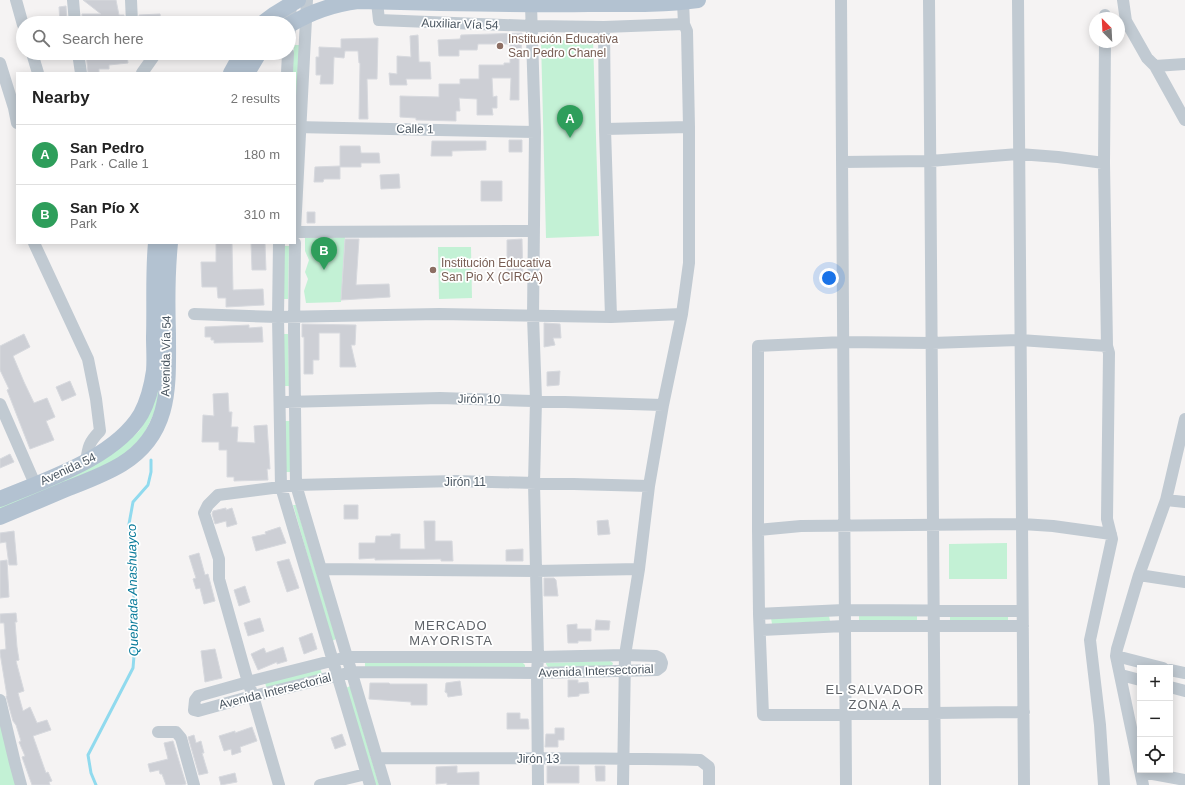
<!DOCTYPE html>
<meta charset="utf-8">
<style>
:root{--surface:#fff;--page:#f2f2f2;--text:#222;--muted:#767676;--line:#e0e0e0;--accent:#1a73e8}
body{margin:0;font-family:Helvetica,sans-serif;background:var(--page);color:var(--text)}
.controls{position:absolute;right:12px;bottom:12px;display:grid;overflow:hidden;border-radius:0px;box-shadow:0 2px 10px #0003}
.controls button{width:36px;height:36px;display:grid;place-items:center;padding:0;border:0;border-bottom:1px solid var(--line);background:var(--surface);color:var(--text);font:20px sans-serif}
.compass{position:absolute;left:1089px;top:12px;width:36px;height:36px;border-radius:50%;background:var(--surface);box-shadow:0 2px 10px #0003;rotate:336deg}
.you{position:absolute;left:829px;top:278px;width:14px;height:14px;margin:-10px;border:3px solid #fff;border-radius:50%;background:#1a73e8;box-shadow:0 0 0 6px #1a73e833}
.badge{display:grid;place-items:center;width:26px;height:26px;border-radius:50%;background:var(--accent);color:#fff;font-size:13px;font-weight:700}
.pin{position:absolute;translate:-50% -33px;filter:drop-shadow(0 1px 2px #0008)}
.pin::after{content:'';position:absolute;top:21px;width:14px;height:12px;background:inherit;clip-path:polygon(0 0,100% 0,50% 100%)}
.list{margin:0;padding:0;list-style:none}
h2{display:flex;justify-content:space-between;align-items:center;height:52px;margin:0;padding:0 16px;font-size:17px}
h2 small{font-size:13px;font-weight:400;color:var(--muted)}
.list li{display:grid;grid-template-columns:26px 1fr auto;gap:12px;align-items:center;box-sizing:border-box;height:60px;padding:0 16px;border-top:1px solid var(--line)}
.list b{display:block;font-size:15px;white-space:nowrap}
.list p{margin:0;font-size:13px;white-space:nowrap;color:var(--muted)}
.list em{font-size:13px;font-style:normal;color:var(--muted)}
.icon{flex:none;width:22px;height:22px;fill:none;stroke:currentColor;stroke-width:2;stroke-linecap:round;stroke-linejoin:round}
.map{position:relative;flex:none;width:1185px;height:785px;overflow:hidden}
.search{position:absolute;background:var(--surface);box-shadow:0 2px 10px #0003;left:16px;top:16px;width:280px;height:44px;display:flex;align-items:center;gap:10px;box-sizing:border-box;padding:0 14px;border-radius:22px;color:var(--muted);font-size:15px}
.panel{position:absolute;background:var(--surface);box-shadow:0 2px 10px #0003;left:16px;top:72px;width:280px;height:172px;border-radius:0px}
.map>svg:first-child{display:block}
</style>
<div class="map">
<svg width="1185" height="785" viewBox="0 0 1185 785">
<rect width="100%" height="100%" fill="#f5f3f3"/>
<!-- green -->
<path fill="#c3f1d5" d="M593,39L599,236L546,238L541,41Z
M294,45H300L296,112L295,73H292Z
M345,237L341,302L306,303L304,291L308,279L305,272L309,260L305,251V238Z
M284,246H289L288,299H283Z
M438,247H471L472,298L439,299Z
M283,334H288L289,386H283Z
M162,347L157,407L145,432L139,440L120,458L0,512V504L130,439L139,431L145,421Z
M284,421H290L291,472H285Z
M293,505H296L336,639L332,641Z
M1007,543V579H949V544Z
M859,615H917V620L859,621Z
M950,615L1008,616V621L950,620Z
M829,616L830,621L772,624L771,618Z
M610,661L613,663L612,666L548,667L546,664V663Z
M365,662H522L525,665V667L365,668Z
M320,668L322,674L267,689L265,683Z
M350,686L379,785H374L346,688Z
M0,718L16,785H0Z"/>
<g fill="none" stroke-linecap="round" stroke-linejoin="round">
<!-- stream -->
<path stroke="#90daee" stroke-width="3" d="M96,785L91,773L88,755L133,668L135,644L134,598L129,524L133,502L148,485L151,472V460"/>
</g>
<!-- building -->
<path fill="#cdcfd5" stroke="#d7d9de" d="M83,0H116L119,15H124V23H82V14H101Z
M66,6L67,23H60L59,7Z
M160,14L161,21L139,23V15Z
M522,33L521,53H519V100H510L511,78H492L493,97L497,96V108H492L493,115H477V99L459,98L460,111H456V121L416,120V118L400,117V96L439,97V84H460V79H479V65H504V63H510V44H478L477,50H459V56H439L438,40L460,39L461,35Z
M418,35L419,62H430L431,79H406L407,85H390L389,73L397,74V56L411,57L410,36Z
M378,38L377,79H367L368,119H359L360,63H359L358,51H345L344,58L334,57L333,84H320L321,75H316V57H319V47L341,48V39Z
M86,53H98V58L127,56L128,63L109,65V69H99V73H88Z
M509,140H522V152H509Z
M432,141H486V150L452,151V156H431Z
M340,146H360L361,153H379L380,163H361V167H340V179H324L323,182H314L315,167L340,166Z
M399,174L400,188L381,189L380,175Z
M481,181H502V201H481Z
M307,212H315V223H307Z
M345,239H359L356,285L389,284L390,297L341,300Z
M522,239L523,278L507,279V240Z
M216,243H232L233,290L263,289L264,305L226,307V298H218L217,287H202L201,262H216Z
M251,243H265L266,270H252Z
M544,323L560,324L561,338H553L555,345L544,347Z
M302,324L356,325L355,345H351L356,367H340V333H319V360H313V374H304V337H302Z
M249,325V328L262,327L263,342L214,343V340H211V337H205V327Z
M24,334L30,347L13,356L24,382L34,403L47,398L55,417L46,421L54,440L30,449L7,390L9,389L0,370V346Z
M560,371L559,385L547,386V372Z
M70,381L76,395L62,401L56,387Z
M228,393L229,412H232L231,427H238L237,442L255,443L254,426L267,425L270,469H267L268,480L234,481V477H227V450H219V442H202L203,415L214,416L213,394Z
M10,454L14,462L0,468V459Z
M344,505H358V519H344Z
M226,508V510L232,508L237,524L227,527L226,521L215,524L212,514L213,511Z
M608,520L610,534L598,535L597,521Z
M424,521H435V541H452L453,561H441V559L375,560V558L359,559V543H375L376,536H391V534H400V549H425Z
M280,527L286,543L256,551L252,537L266,534L265,532Z
M14,531L17,565H9L6,542L0,543V533Z
M523,549V561H506V550Z
M199,553L205,575L208,574L215,601L204,604L200,588L196,589L193,579L196,578L189,556Z
M289,559L299,588L287,592L277,562Z
M7,560L9,597L0,598V561Z
M544,578H554L556,580L558,596H544Z
M245,586L250,602L239,606L234,590Z
M16,613L17,622H15L17,647L19,660L16,661L24,691L18,693L23,711L30,707L37,723L47,720L51,730L33,736L46,773L48,772L52,781L49,782L50,785H32L22,757L25,756L19,742L21,741L16,725L13,721L6,696H7L0,653V650L6,649L4,623H0V614Z
M260,618L264,631L248,636L244,623Z
M596,620L610,621L609,630H595Z
M577,624V629H591V641H578V643H568L567,625Z
M312,633L317,649L304,654L299,638Z
M283,647L287,661L277,664V662L258,670L251,654L264,648L266,653Z
M215,649L222,678L205,682L201,651Z
M568,680H578V683L588,682L589,693L579,694V696L568,697Z
M460,681L462,695L448,697L447,693L445,692L446,683Z
M370,683H389L390,684H427V705H411V702L369,699Z
M507,713H520V719H528L529,729H507Z
M252,727L257,741L240,747L241,752L232,755L231,749L224,751L219,736L235,731V733Z
M555,728H564V740H558V747H545L546,734H555Z
M342,734L346,745L335,749L331,738Z
M194,735L196,743L201,741L204,753H202L208,773L199,775L188,737Z
M173,741L186,784L182,785H166L162,774H160L159,770L150,772L148,764L168,759L164,743Z
M457,766V773L479,772V785H447V783L436,784V767Z
M547,766H579V783H547Z
M595,766H605V781H596Z
M235,773L237,782L221,785L219,777Z"/>
<g fill="none" stroke-linecap="round" stroke-linejoin="round">
<!-- minor -->
<path stroke="#c1cad2" stroke-width="12" d="M16,0L23,25
M73,0L75,23
M131,0L132,23
M841,0L846,785
M929,0L935,785
M1018,0L1024,785
M1123,0L1126,21L1147,58L1155,66L1185,120
M377,2L379,20L532,26L604,27L684,24
M531,5L535,132L533,316L536,400L534,483L538,657L537,673L538,785
M1105,18V15
M604,27L605,129L611,317
M289,44L291,0
M32,53L38,73
M78,53L81,73
M0,63L14,108L17,123
M1155,66L1185,64
M142,73L156,53
M287,73L288,53
M295,127L535,132
M605,129L689,127
M842,162L930,161L1019,154L1058,157L1104,163
M295,230L307,0
M295,232L533,231
M34,243L88,359L96,399L100,431C89,442 88,447 86,462
M279,243L278,317L281,487L370,785
M295,243L294,329L296,485L385,785
M194,314L278,317L439,314L611,317L682,314
M286,402L440,398L663,405
M0,404L35,484
M1166,500L1185,502
M758,530L801,526L1022,524L1053,526L1111,534
M322,569L536,571L639,569
M1139,575L1185,582
M759,614L844,610L1022,611
M761,630L844,626H1023
M625,655L656,656L660,658L662,663L661,667L657,670L537,673L352,672L245,698L198,711L194,710L195,700L198,696L248,682L347,657H538Z
M1116,656L1163,668
M1170,670L1185,673
M1121,675L1140,680
M1170,687L1185,691
M0,700L15,763L21,785
M1024,712L763,715L759,614L758,530V346L843,342L932,343L1020,340L1107,346
M158,732H176L181,738L194,785
M377,758C484,759 592,757 700,760L709,767V785
M1141,774H1153L1185,780
M279,785L253,696L248,682L219,579V559L204,513L208,505L218,495L296,485L455,481L649,486
M320,785L366,774
M623,785L625,655L639,569L649,486L663,405L682,314L689,263V127L687,31L684,24L683,2
M1104,785L1100,725L1090,640L1112,539L1107,519L1109,353L1107,346L1104,163L1105,42
M1143,785L1116,656L1117,649L1139,575L1166,500L1185,419"/>
<!-- major -->
<path stroke="#b3c2d1" stroke-width="16" d="M263,23L275,14L298,0
M289,25C311,12 333,4 358,1C435,3 512,5 589,4C625,4 662,5 698,0
M231,73L242,53
M247,73L259,53
M0,499C45,480 115,458 141,414C148,401 152,385 154,371C155,360 154,348 154,337C155,306 153,274 156,243
M0,517C21,508 43,499 64,490C84,482 104,475 122,464C172,433 168,385 168,334C167,304 167,273 170,243"/>
</g>
<!-- markers -->
<g fill="#8d6e63" stroke="#fff" stroke-width="1.5">
<circle cx="500" cy="46" r="4"/>
<circle cx="433" cy="270" r="4"/>
</g>
<g text-anchor="middle" stroke-width="3.5" stroke-linejoin="round" paint-order="stroke">
<!-- street labels -->
<g font-size="12" fill="#4a5661" stroke="#fff">
<text transform="translate(460 24) rotate(2)" y="4">Auxiliar Vía 54</text>
<text transform="translate(415 129) rotate(1)" y="4">Calle 1</text>
<text transform="translate(166 356) rotate(-89)" y="4">Avenida Vía 54</text>
<text transform="translate(479 399) rotate(1)" y="4">Jirón 10</text>
<text transform="translate(68 469) rotate(-25)" y="4">Avenida 54</text>
<text x="465" y="486">Jirón 11</text>
<text transform="translate(596 671) rotate(-2)" y="4">Avenida Intersectorial</text>
<text transform="translate(275 691) rotate(-14)" y="4">Avenida Intersectorial</text>
<text x="538" y="763">Jirón 13</text>
</g>
<!-- education labels -->
<g font-size="12" fill="#785e54" stroke="#fff" text-anchor="start">
<text x="508" y="43">Institución Educativa<tspan x="508" dy="14">San Pedro Chanel</tspan></text>
<text x="441" y="267">Institución Educativa<tspan x="441" dy="14">San Pio X (CIRCA)</tspan></text>
</g>
<!-- water labels -->
<g font-size="13" font-style="italic" fill="#0c7c9b" stroke="#fff">
<text transform="translate(132 590) rotate(-91)" y="5">Quebrada Anashuayco</text>
</g>
<!-- neighbourhood labels -->
<g font-size="13" letter-spacing="1" fill="#5f6368" stroke="#fff">
<text x="451" y="630">MERCADO<tspan x="451" dy="15">MAYORISTA</tspan></text>
<text x="875" y="694">EL SALVADOR<tspan x="875" dy="15">ZONA A</tspan></text>
</g>
</g>
</svg>
<div class="controls">
<button>+</button>
<button>−</button>
<button><svg class="icon" aria-label="locate" viewBox="0 0 24 24"><circle cx="12" cy="12" r="6"/><path d="M12 2v4M12 18v4M2 12h4M18 12h4"/></svg></button>
</div>
<svg class="compass" viewBox="-18 -18 36 36"><path d="M0-13l5 13h-10z" fill="#e53935"/><path d="M0 13l5-13h-10z" fill="#767676"/></svg>
<div class="you"></div>
<div class="pin badge" style="left:570px;top:138px;background:#2e9e5b">A</div>
<div class="pin badge" style="left:324px;top:270px;background:#2e9e5b">B</div>
<div class="search"><svg class="icon" aria-label="search" viewBox="0 0 24 24"><circle cx="10" cy="10" r="6"/><path d="M15 15l6 6"/></svg>Search here</div>
<section class="panel">
<h2>Nearby<small>2 results</small></h2>
<ul class="list">
<li><span class="badge" style="background:#2e9e5b">A</span><div><b>San Pedro</b><p>Park · Calle 1</p></div><em>180 m</em></li>
<li><span class="badge" style="background:#2e9e5b">B</span><div><b>San Pío X</b><p>Park</p></div><em>310 m</em></li>
</ul>
</section>
</div>
